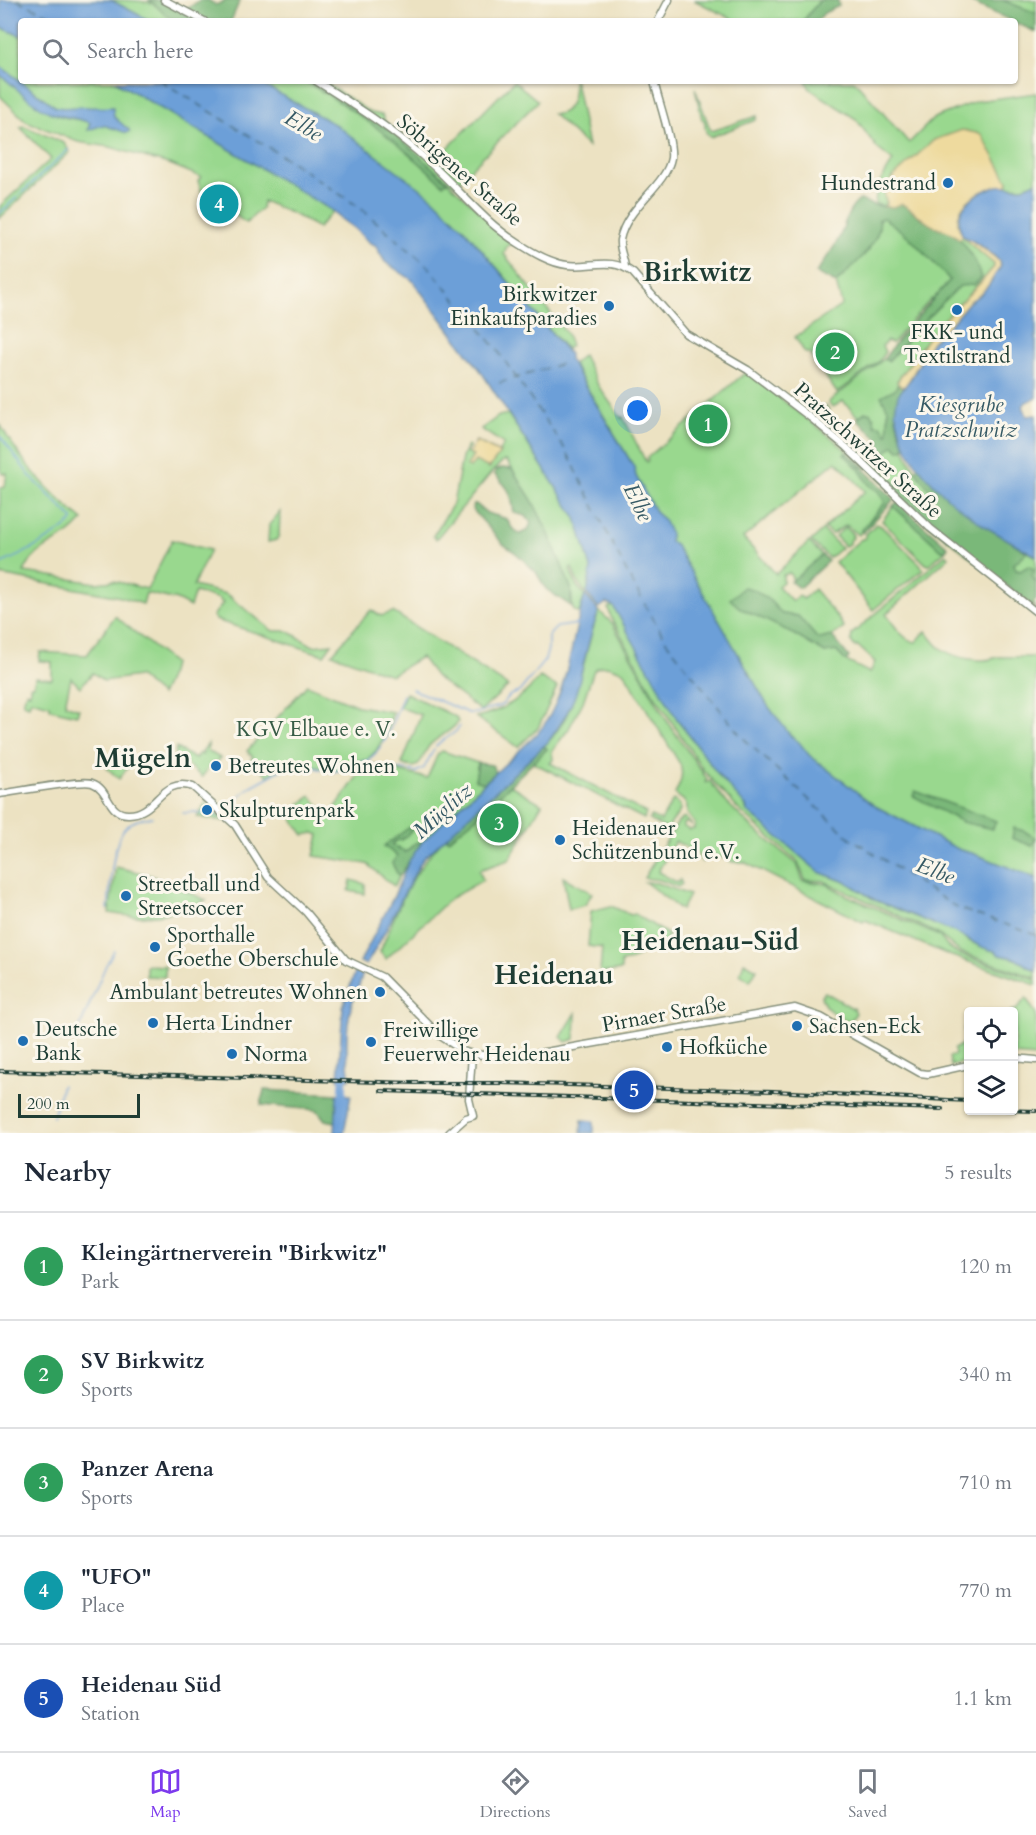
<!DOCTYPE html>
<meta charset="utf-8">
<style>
:root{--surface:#fff;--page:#f6f6f7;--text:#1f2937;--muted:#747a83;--line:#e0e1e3;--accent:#7c3aed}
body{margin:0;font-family:Cardo,serif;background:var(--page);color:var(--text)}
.controls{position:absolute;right:18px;bottom:18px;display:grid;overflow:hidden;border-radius:6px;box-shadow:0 2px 4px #0004}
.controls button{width:54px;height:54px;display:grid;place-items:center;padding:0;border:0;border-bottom:2px solid var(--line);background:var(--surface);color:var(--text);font:30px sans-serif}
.scale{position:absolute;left:18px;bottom:15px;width:122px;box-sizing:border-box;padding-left:6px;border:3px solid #1f3d34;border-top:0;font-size:16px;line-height:21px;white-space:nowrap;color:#1f3d34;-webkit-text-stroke:4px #fbf7ec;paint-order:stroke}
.you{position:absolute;left:638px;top:411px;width:21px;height:21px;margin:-15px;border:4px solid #fff;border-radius:50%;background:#1a73e8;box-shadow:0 0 0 9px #1a73e833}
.badge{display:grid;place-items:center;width:39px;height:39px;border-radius:50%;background:var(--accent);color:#fff;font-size:20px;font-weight:700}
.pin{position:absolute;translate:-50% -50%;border:3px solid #fff;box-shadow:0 2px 6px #0006}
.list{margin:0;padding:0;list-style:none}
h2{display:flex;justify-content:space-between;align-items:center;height:78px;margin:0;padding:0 24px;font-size:26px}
h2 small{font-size:20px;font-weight:400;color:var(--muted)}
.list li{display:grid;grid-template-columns:39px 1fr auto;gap:18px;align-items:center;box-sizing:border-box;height:108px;padding:0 24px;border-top:2px solid var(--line)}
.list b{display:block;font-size:22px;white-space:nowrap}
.list p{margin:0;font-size:20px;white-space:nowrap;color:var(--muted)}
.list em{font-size:20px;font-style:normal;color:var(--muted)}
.icon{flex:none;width:33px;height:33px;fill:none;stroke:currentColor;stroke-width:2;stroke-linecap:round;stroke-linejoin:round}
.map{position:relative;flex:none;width:1036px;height:1133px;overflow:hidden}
.search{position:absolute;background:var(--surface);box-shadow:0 2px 4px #0004;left:18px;right:18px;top:18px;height:66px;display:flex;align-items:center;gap:15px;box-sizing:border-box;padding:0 21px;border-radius:6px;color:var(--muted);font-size:22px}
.sheet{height:618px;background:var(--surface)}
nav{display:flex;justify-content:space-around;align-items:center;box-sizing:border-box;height:84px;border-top:2px solid var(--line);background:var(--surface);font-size:16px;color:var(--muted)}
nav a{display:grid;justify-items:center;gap:3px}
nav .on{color:var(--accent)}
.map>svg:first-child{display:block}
</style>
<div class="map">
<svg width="1036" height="1133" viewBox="0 0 1036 1133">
<rect width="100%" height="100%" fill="#fbf7ec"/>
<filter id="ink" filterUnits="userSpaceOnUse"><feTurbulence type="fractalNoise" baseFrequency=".0167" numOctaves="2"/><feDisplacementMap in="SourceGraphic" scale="12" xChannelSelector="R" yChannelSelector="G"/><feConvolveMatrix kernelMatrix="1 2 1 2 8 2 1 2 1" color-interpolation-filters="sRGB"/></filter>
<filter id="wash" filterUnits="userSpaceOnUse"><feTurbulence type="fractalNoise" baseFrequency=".008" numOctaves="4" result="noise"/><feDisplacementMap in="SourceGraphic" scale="24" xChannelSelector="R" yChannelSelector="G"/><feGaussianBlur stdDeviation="1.35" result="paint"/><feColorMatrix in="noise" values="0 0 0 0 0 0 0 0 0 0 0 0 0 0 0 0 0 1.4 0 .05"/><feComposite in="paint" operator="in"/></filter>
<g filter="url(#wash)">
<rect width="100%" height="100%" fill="#ece2c2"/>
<!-- green -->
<path fill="#99d88e" stroke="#5c8a61" stroke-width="1.5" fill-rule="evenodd" d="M111,0C124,0 143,0 155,4C164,10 165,15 178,21H150Z
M694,0H820L803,21H736Z
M1002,0H1036V13Z
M0,27L21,36V81H115L333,211L318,228L293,214L263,201L262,208L246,223L231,212L209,214L198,181L201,177L172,165L110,147L78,142L26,121L0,96V75C19,90 36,106 58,115C69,120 80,118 90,123L88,129L103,125L129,129C119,126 112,117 112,107L99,109L86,107L66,109L56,107L0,66Z
M256,81H304L338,100L393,139L443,184L448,182L514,242L507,246L504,254L567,334L571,346L566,349L465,230L433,198L336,126Z
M319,81H323L371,113L382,115L386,123L429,157L438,158L514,81L538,101L455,185Z
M573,81H575L588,147L553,114C571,116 575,94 573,81Z
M806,81H855L909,143L934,118L977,101L1036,93V182L1023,187L1007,186L1008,181L999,166L905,168L893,177L884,196L887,202L884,206L875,204L877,187L893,161L877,148L856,119L810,89Z
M695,88L710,129L712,131L757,116L756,120L710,137L706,132L704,120H702Z
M24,126L64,143L70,152L0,218V206L51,159L20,127Z
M884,218L909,237L950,280L932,300L931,299L892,343L887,341L882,346L885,352L879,361L837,393L813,358L809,353H805L795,337L842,305L836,283L869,250L879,219Z
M961,236L994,264V267L927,339L897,381L898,384L888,409L889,433L887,434L873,423L874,417L869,412H865L858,417L843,401L833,407L828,403L831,400L884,359L888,361L935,310L960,286L961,241L959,239Z
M583,355L599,387L621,418L623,417L646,462L648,461L647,458L746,372L832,438L867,469L844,454L859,469L870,486L879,491L885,503L871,518L859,535L846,525L832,534L824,528L865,491L836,461L743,538L776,574L809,542L822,555L793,581L790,573L783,575V582L778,586L792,601L799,595L803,599L814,589L838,618L844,628L832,636L820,639L816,637L798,616L782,614L770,601L762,596L788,631L825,653L836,651L846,661L870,673L875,662L858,646L855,647L851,641L852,634L946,554L949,557L886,614C893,623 903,641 916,642L926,631C931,637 936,645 942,649C955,658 983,664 997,657H1036V878L972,853L960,850L875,806L809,755L783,727L768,706L676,546L670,541L664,520L656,513L636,476L634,467L573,364ZM915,792L920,794L995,821L962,822Z
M508,414L576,518L591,568L587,594L578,583L572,568L570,569L576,585L585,595L579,613L573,610L571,588L547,530L532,500L507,461H503L492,472L436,539L433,536L453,504L462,458L467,445L469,446L466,452L473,455L470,468L475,460L489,468L504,444L481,429L499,416Z
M0,424C20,460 51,494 83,520C78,525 74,530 68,534C51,545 32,552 24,572L96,583L114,581L147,589L172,540L210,550L193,586L226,594L273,631H288L313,646L332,644L324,655L216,620L213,616L223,603L220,601V599L195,592L190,607L177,600L146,593L143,604L121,597L0,575V488L5,487L7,473L2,474L0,469Z
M894,445L899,450L904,449L915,470L930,490L928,501L923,508L881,470C882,458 884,452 894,445Z
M893,506L939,548L945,551L929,565L926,564L882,521Z
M280,512L279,536L276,540L268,542L269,525Z
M876,524L881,526L920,564L923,569L873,610L835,562L860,540L865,538V535Z
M846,527L853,535L852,536L853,538L849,541L850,543L845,546L835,536Z
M823,530L841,548L829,558L811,541Z
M1027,552L1036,556V582L1015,568L1014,564Z
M613,606L677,718L714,769L746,806V809L819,872L848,883L875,900L948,930L961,933L969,941L989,950L996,951L999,955L1014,958L1036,971V978L960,952L938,934L824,881L805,880L798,862L738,809L704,771L653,693L611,617L608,608Z
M371,610L381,616L393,612L508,686L481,711L436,677L421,657L391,675L332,654Z
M599,611L612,623L667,721L707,779L705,782L706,783L710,781L724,800L754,829L797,864L803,881L827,884L846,895L939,936L947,946L959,954L1036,980V985L949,955L865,920L863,922L744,862H733L710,853L702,862L697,853L675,841L658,872L678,883L680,880L682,884L678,887L660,880L644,878L678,822L685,817L692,826L686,822L683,826L689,830L694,829L695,824L687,813V806L684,801L675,794C680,784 684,775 680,764L624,672C614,668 603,662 594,670L583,702L568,730L552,751L553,760L550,763L646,813L644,819L532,762L547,749L544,746C581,712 582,655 599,611Z
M115,616L173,663L171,673L161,695L138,676L104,681L93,673L80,687L71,678L65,704L79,709L77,715L50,709V705L31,700L29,705L23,703L26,692L30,693V686L34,685L35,677L52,679V662L39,661L40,652L87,655Z
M540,677L557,687L538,728L518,747L476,717C503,711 522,699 540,677Z
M307,685L358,706L393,712L385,736L376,751L367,760L352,761L343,768L335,770L296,764L276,770L268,776L251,760L253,757L247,751Z
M406,693L456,717L458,722C450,733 438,736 429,746C424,752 423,762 416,766C411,768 406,766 402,764L421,715L399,707Z
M208,744V751L220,758L216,764L212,763L202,777L185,763L178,764L175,767L173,765L176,748L195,759L199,753L202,755L203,754L202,752Z
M442,751L478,763L475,779L484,783L422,842L415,843L406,852L396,849L392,845L395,841L402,840L412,830L385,845L398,856L392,863L399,877L394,886L367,864L314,856L319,835L314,833L304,835L288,813L311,796L329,817L359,774L368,771L371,764L427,778L438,754Z
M116,757L128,767L119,779L107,768Z
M510,785L542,804L509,860L479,870L483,880L451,898L386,959L380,952C398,907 411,872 446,837L449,839L478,816Z
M673,800L680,805V811L667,829L649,820L651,816L661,821Z
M206,803L225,821H224L197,817Z
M116,867L150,875L206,900C176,915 141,920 109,913Z
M563,877L592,893L585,905L569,909Z
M351,880L365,884V894L349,891Z
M645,882L657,883L689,895L681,910Z
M611,906L631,915L635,914L669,935L657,952L649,948L632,960L621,962V970L600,973L602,948L588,946L591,911Z
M744,962L757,969L750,981L740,974Z
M146,965L165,966V977L146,976Z
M825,992L854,1009L856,1013L852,1019L847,1021C835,1014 824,1010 821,996Z
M1026,998L1036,1014V1057L1014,1055V1011H1011L1016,1010Z
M576,1013L575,1039L566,1042L561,1037Z
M968,1027V1061L951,1066L949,1057L955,1055L954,1049L966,1042L964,1028Z"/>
<!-- forest -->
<path fill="#7ab879" stroke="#4c7a56" stroke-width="1.5" d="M148,0H159L200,21C189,21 176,23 167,16C160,11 156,4 148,0Z
M200,0H208L216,5L227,0H240L231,21H207L187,9Z
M820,0H838L839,6L824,13L817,21H803Z
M966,0H1002L1036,13V32Z
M304,81H313L395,134L448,182L443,184C398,142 358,111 304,81Z
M860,200C874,205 886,210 901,204C914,209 921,220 932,225C939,229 948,229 954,234C966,243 977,263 981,278L974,285L960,286L935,310L888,361L884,359L897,341L950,280L909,237L884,218L879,219C884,241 850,269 836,283L816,273C824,261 834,249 840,236C845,224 848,208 860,200Z
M898,384L905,387C889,404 897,429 906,447L899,450L894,445C884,452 882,458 881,470L923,508L928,501L930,490L915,470L919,467C949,503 988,527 1027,552L1014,564L1016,570L1020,571L1028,566L1034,569L1032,577L1036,582V600L1033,603L1036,609L932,527L815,417L825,406L829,410L823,416L869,456L881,442L857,419L865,412H869L874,417L875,425H881L887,434L888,433V409L881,396L895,389Z
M846,452L894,499L863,533L861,531L885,503L879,491L870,486L859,469L844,454Z
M502,468L512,469L532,500L547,530L571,588V606L546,589L536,572L517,554L503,544L473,510V505L476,504L487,513L507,519L512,528L520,534L528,530L531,523L526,516L514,513C511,493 510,489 495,475V471Z
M897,502L948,547L945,551L939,548L893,506Z
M822,555L828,561L799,588L791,582Z
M744,587L755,590L770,601L782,614L798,616L816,637L820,639L832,636L849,657L846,661L836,651L825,653L788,631L740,608L730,599Z
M544,746L547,749L478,816L448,840L446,837Z
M478,763L492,765L496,772L484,783L475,780Z
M915,791L996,821L993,829L962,822L913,796Z
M410,827L412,829C407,836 404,840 395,841L392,845L406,852L415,843L422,842L399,877L392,863L397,856L384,846Z
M1014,828L1024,831L1036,838L1032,846L1012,838Z
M264,1090L337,1094L336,1122L325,1120L317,1110L261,1105Z"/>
<!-- sand -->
<path fill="#eeda9e" stroke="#868c69" stroke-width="1.5" d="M962,130L981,134L1008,181L1007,186C985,184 947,207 961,232C963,235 994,256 1000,261L1001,266L989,285L980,295L969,302L949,326L932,342L905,387L900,386L897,382L927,339L949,314L981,282L994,267V264L962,237L959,239C951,231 943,230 933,226C922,221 914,209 901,204L893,207H884L887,203L884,196L886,188L893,177L934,140Z
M476,441L500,453L489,468L475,461L470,468L467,466L473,456L469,453Z"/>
<!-- water -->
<path fill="#6c9fd8" stroke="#466e86" stroke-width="1.5" d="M0,0H111L150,21H21V36L0,27Z
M0,66L56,107C67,109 77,106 87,107C97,107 103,108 113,107L114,117L130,131L127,133L103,125L88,130L90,123C77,117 63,118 49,112C31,104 16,87 0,75Z
M115,81H256L336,125L433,198L465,230L569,354V359L634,467L636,476L656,513L664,520L670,533V541L676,546L768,706L791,736L799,742L809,755L875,806L960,850L972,853L1036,878V971L1014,958L999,955L996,951C977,949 965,934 948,930L875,900L848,883L819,872L747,811L746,806L720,777L677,719L613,606L606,603L599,608L587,594L591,568L576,518L480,370L412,280L385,262L375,245C367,243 363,236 356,230C347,222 341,221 333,211Z
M1036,182V398L1026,402L1023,406L1027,416L1036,415V556L984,526L952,502L934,485L916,464L907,449L902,438L895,411L898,395L912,377L932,342L949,326L969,302L980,295L989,285L1001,266C999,255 974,241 963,236C950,212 972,194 994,187C1003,183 1013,189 1023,187C1027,187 1032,183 1036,182Z
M585,595L599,611C588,638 584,665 576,693C570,710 559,727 548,742L423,859C402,894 388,931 366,965L360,962L394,896L409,861L422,842L538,733C569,695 570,641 585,595Z
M356,970L363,972C361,984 355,993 352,1004C345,1028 346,1055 350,1079H338L343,1006Z
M337,1094L351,1095L344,1133H335Z
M582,1120L594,1121V1133H581Z"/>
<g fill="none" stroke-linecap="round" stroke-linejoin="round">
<!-- stream -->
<path stroke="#6c9fd8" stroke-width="1.5" d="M0,213L69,149
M0,436L30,476L73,519L72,522C50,540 26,553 0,564
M412,689L468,713H477L502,705L510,695L519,692L545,660L548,649V637L552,632L557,627L578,624
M436,746C443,737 455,736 460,726
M368,761L371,764L416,772L424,768L434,749
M228,811L242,794L250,787L286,767L304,765L332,772L344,769L354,763L367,761L377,752L387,737L403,695
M183,813L195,812L218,816
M108,909C110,890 112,840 126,827C133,820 143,818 152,817
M80,1027L106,965L114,951
M53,1117L62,1085"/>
<!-- river -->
<path stroke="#6c9fd8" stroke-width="8" d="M342,1105L344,1069"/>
<!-- ferry -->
<path stroke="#365a65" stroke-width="1.5" stroke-dasharray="8 6" stroke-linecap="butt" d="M17,0L63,21
M161,81L284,157L359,207L429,267L496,348L567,452L629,577L666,641L741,736L849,837L957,908L1036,935
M499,383L564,363"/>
</g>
</g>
<g filter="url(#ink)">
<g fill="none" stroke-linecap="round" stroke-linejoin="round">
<defs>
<path id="secondary" d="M164,0L204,21
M658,21L669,0
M316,81C356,106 396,131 430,163C460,190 484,222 518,243C532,252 550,263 567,265C592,268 611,256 633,273L686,334L748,370L811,418L846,447L930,528L1036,612
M625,267C624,258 619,249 620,240C626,207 666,186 671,158C673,140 658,100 654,81
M0,794C15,792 82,779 92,783C110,789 107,815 129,814C157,814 161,776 193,787L235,825L268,877L306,912L346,960L382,977L439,1035L463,1051L472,1054L505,1057L528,1055L795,1008L821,1017L920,1073L928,1074L968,1065
M1014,1058L1036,1060
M449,1133L466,1118L473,1116L469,1099L472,1054"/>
</defs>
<!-- secondary casing -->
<use href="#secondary" stroke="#86907b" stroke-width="9"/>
<!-- secondary -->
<use href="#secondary" stroke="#fff" stroke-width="6"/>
<defs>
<path id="rail" d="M0,1071L415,1083H501L773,1091L968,1101
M381,1091L942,1109
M1004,1110L1036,1111"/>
</defs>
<!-- rail casing -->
<use href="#rail" stroke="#1f3d34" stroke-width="4"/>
<!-- rail -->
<use href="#rail" stroke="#fbf7ec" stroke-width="1.5" stroke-dasharray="4.5" stroke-linecap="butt"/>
</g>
</g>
<!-- markers -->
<g fill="#1f6fb2" stroke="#fbf7ec" stroke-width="2">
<circle cx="948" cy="183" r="6"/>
<circle cx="609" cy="306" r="6"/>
<circle cx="957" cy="310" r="6"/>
<circle cx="216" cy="766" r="6"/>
<circle cx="207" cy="810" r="6"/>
<circle cx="560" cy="840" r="6"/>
<circle cx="126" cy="896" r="6"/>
<circle cx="155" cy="947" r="6"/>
<circle cx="380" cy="992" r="6"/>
<circle cx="153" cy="1023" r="6"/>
<circle cx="797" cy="1026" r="6"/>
<circle cx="23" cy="1041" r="6"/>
<circle cx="371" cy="1042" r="6"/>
<circle cx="667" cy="1047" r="6"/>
<circle cx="232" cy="1054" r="6"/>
</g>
<g text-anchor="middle" stroke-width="6" stroke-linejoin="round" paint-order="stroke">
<!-- street labels -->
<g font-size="21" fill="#1f3d34" stroke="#fbf7ec">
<text transform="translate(460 170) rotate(41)" y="7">Söbrigener Straße</text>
<text transform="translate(868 450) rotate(42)" y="7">Pratzschwitzer Straße</text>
<text transform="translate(664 1014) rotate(-10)" y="7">Pirnaer Straße</text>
</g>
<!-- poi labels -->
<g font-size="21" fill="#1f3d34" stroke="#fbf7ec" text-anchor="start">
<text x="936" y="190" text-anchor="end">Hundestrand</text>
<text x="597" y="301" text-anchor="end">Birkwitzer<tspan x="597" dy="24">Einkaufsparadies</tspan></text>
<text x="957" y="339" text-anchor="middle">FKK- und<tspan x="957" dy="24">Textilstrand</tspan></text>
<text x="228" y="773">Betreutes Wohnen</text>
<text x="219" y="817">Skulpturenpark</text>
<text x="572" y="835">Heidenauer<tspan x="572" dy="24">Schützenbund e.V.</tspan></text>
<text x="138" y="891">Streetball und<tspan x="138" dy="24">Streetsoccer</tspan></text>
<text x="167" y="942">Sporthalle<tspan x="167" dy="24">Goethe Oberschule</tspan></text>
<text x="368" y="999" text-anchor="end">Ambulant betreutes Wohnen</text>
<text x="165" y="1030">Herta Lindner</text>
<text x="809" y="1033">Sachsen-Eck</text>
<text x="35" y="1036">Deutsche<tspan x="35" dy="24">Bank</tspan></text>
<text x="383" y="1037">Freiwillige<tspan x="383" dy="24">Feuerwehr Heidenau</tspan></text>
<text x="679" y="1054">Hofküche</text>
<text x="244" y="1061">Norma</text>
</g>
<!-- park labels -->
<g font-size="21" fill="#375c46" stroke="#fbf7ec">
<text x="316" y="736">KGV Elbaue e. V.</text>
</g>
<!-- water labels -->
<g font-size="22" font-style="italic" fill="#365a65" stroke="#fbf7ec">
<text transform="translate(304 125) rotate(31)" y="8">Elbe</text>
<text x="961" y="412">Kiesgrube<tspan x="961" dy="25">Pratzschwitz</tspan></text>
<text transform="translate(639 502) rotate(64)" y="8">Elbe</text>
<text transform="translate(442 810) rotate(-42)" y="8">Müglitz</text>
<text transform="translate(936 870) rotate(21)" y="8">Elbe</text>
</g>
<!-- district labels -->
<g font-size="27" font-weight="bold" fill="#1f3d34" stroke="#fbf7ec">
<text x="697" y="281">Birkwitz</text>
<text x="143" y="767">Mügeln</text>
<text x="710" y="950">Heidenau-Süd</text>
<text x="554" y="984">Heidenau</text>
</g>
</g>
</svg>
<div class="controls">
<button><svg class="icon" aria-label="locate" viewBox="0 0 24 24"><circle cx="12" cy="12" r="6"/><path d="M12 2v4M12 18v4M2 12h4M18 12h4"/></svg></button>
<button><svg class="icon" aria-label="layers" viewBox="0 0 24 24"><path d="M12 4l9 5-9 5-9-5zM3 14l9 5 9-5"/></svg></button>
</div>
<div class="scale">200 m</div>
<div class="you"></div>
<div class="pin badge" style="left:708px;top:424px;background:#2e9e5b">1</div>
<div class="pin badge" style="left:835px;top:352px;background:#2e9e5b">2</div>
<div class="pin badge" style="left:499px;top:823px;background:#2e9e5b">3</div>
<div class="pin badge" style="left:219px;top:204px;background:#0f9aa8">4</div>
<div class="pin badge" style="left:634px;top:1090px;background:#1a4fb4">5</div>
<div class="search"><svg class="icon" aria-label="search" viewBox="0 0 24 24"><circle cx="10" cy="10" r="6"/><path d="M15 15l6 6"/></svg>Search here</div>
</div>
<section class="sheet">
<h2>Nearby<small>5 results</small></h2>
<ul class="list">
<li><span class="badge" style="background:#2e9e5b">1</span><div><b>Kleingärtnerverein &quot;Birkwitz&quot;</b><p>Park</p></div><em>120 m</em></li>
<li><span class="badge" style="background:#2e9e5b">2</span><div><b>SV Birkwitz</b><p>Sports</p></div><em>340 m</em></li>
<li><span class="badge" style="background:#2e9e5b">3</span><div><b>Panzer Arena</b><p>Sports</p></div><em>710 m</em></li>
<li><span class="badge" style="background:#0f9aa8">4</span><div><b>&quot;UFO&quot;</b><p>Place</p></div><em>770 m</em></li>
<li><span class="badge" style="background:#1a4fb4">5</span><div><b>Heidenau Süd</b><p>Station</p></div><em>1.1 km</em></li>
</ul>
</section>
<nav>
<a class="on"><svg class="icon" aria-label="map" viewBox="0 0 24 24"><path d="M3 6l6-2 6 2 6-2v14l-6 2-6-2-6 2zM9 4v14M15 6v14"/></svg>Map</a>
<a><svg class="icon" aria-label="directions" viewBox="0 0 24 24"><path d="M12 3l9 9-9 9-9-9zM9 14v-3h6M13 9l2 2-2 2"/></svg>Directions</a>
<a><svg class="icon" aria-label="saved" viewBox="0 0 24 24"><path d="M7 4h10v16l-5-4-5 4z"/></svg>Saved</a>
</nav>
